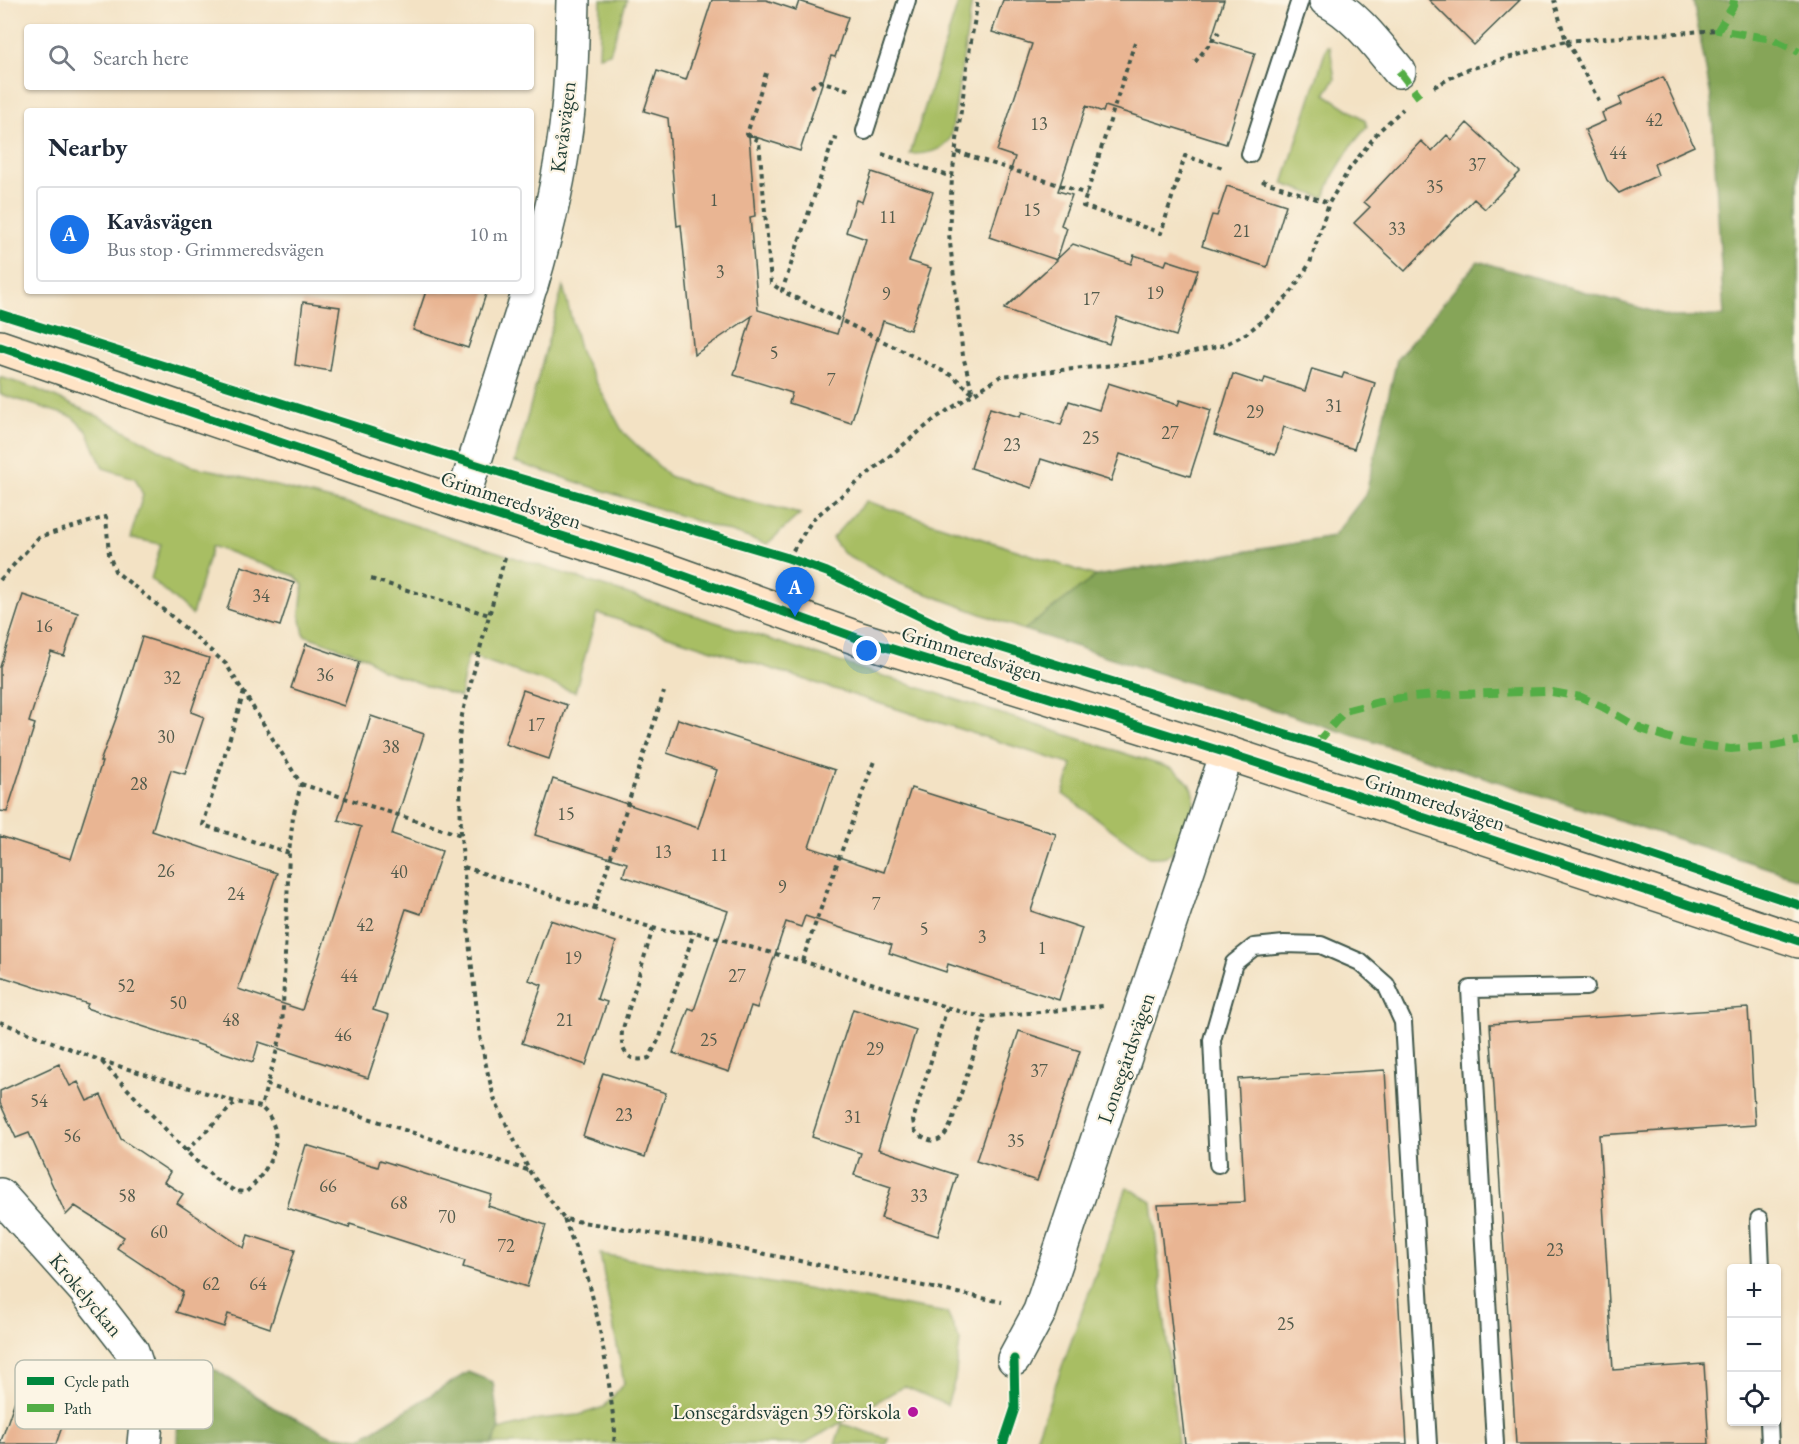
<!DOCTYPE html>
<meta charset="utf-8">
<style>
:root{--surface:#fff;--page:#f6f6f7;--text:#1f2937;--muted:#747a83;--line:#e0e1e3;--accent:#1a73e8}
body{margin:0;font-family:"EB Garamond",serif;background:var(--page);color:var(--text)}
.controls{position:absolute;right:18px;bottom:18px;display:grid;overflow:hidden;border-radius:6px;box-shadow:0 2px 4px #0004}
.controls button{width:54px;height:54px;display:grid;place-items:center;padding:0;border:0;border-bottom:2px solid var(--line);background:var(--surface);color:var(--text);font:30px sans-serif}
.you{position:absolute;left:867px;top:651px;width:21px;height:21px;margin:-15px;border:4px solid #fff;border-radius:50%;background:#1a73e8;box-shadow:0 0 0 9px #1a73e833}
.badge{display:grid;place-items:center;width:39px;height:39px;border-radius:50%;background:var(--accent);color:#fff;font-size:20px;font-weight:700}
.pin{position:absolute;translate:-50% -50px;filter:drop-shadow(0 2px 3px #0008)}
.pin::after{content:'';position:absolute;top:32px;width:21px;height:18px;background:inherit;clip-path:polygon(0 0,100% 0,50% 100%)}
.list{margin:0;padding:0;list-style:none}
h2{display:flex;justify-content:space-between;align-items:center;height:78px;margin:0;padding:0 24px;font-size:26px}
h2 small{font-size:20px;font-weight:400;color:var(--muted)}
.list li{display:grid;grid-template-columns:39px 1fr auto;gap:18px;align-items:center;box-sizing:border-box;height:96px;margin:0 12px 12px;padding:0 12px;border:2px solid var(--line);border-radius:6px}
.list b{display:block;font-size:22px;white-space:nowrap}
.list p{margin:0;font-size:20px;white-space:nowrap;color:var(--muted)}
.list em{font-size:20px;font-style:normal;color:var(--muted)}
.icon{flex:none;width:33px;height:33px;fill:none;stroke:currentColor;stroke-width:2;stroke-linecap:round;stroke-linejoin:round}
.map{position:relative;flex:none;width:1799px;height:1444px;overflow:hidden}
.search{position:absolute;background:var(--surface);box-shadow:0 2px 4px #0004;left:24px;top:24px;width:510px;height:66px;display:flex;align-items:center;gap:15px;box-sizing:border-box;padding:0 21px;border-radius:6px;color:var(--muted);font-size:22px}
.panel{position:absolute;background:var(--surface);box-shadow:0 2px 4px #0004;left:24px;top:108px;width:510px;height:186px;border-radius:6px}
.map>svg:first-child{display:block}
</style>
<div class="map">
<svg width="1799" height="1444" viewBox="0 0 1799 1444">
<rect width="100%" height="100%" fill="#fcf5e5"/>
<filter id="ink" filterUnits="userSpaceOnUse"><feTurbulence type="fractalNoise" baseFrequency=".0167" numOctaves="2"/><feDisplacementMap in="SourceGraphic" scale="12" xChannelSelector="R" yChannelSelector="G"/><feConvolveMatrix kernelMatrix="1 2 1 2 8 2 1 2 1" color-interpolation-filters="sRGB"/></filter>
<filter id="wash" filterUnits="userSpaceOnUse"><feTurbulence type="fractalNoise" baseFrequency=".008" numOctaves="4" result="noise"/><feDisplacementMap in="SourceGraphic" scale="24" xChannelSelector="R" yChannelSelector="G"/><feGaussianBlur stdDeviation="1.35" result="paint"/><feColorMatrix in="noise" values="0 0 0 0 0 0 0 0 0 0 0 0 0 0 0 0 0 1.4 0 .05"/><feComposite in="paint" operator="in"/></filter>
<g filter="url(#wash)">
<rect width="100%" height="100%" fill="#f3e2c4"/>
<!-- green -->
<path fill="#a8be63" stroke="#647e4c" stroke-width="1.5" d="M601,0H627L610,53L599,56Z
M959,0H972L951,137C943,152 926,154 910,154Z
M1327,46L1330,47L1335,79L1325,94L1365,120L1367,127L1352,145L1334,174L1324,198L1283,184Z
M563,286L580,352L623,432L669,476L722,494L800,514L767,544L515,462Z
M0,377L34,388L100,417L190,466L216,471L351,505L1173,769C1181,775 1189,781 1193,790C1198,806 1183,847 1168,855C1163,858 1155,857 1149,857L1063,794L1072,765L597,613L575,692L468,655L460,697L382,670L365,657L304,635L300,614L303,585L295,576L212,546L192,615L151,579L161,544L130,538L143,495L135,478L103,468L87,431L72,417L0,394Z
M866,501L1096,576L1024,630L898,583L843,553L832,538Z
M1127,1187L1152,1202L1178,1444H1034Z
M600,1254L947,1313L960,1341L955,1379L947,1405L904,1386L804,1444H492L499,1430L540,1419L579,1415L604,1407L624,1383Z
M842,1424L889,1439L887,1444H835Z"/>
<!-- forest -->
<path fill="#86a559" stroke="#527146" stroke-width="1.5" d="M1693,0H1799V878L1024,630L1096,576L1333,537L1366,494L1397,359L1478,261L1672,317L1724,316L1711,97Z
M171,1361L216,1370L274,1408L332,1436L361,1438L468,1372L493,1382L499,1430L492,1444H177L178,1413Z"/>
<g id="blocks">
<!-- building -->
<path fill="#e9b593" d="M712,0H766L796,10L799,1L848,17L835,57L831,56L800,151L749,135L755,216L750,217L758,310L837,334L866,239L846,232L856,200L862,202L872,172L933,192L909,261L931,268L910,330L883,321L851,423L789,403L792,393L734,375L752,316L694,355L681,225L677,226L668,118L644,111L657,71L686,80Z
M1003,0H1224L1211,40L1255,53L1226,144L1105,106L1103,112L1086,106L1058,191L1072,195L1061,225L1067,228L1057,259L1073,244L1131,264L1134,255L1165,265L1167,260L1198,270L1176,336L1117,317L1109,344L1004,309L1057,260L989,237L1015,157L997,151L1032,44L992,32Z
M1429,0H1520L1474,45Z
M1663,77L1694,146L1654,164L1658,175L1619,193L1607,180L1585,130L1605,121L1602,113L1622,104L1619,97Z
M1467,123L1520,172L1485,209L1474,199L1405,271L1354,223L1370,207L1364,202L1421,141L1432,151L1447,135L1452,140Z
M1227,186L1286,205L1267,267L1202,246L1212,215L1217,216Z
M426,291H487L468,348L413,330Z
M303,302L340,307L330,371L295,365Z
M1312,369L1342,378L1344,373L1375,383L1354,449L1284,427L1275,455L1214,435L1233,374L1263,384L1265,378L1305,391Z
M1108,383L1178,405L1180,400L1211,410L1190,476L1120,454L1111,481L1041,459L1032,488L971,468L990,408L1020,417L1022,412L1061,425L1069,401L1099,410Z
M241,566L294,583L280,626L227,609Z
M23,595L78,613L64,656L51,652L29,722L35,724L7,812L0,811V667Z
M142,637L209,658L191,712L204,717L185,774L171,770L152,831L277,873L238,989L302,1010L361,827L338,820L371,716L424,734L392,834L442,851L421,914L406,909L373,1010L389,1015L368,1078L259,1042L253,1062L86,1008L88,1004L0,976V836L71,859L102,762H100L117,716Z
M306,644L359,662L344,706L291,688Z
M523,690L567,705L549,759L505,744Z
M678,719L835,770L809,847L884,872L911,788L1056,834L1031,911L1082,928L1059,1000L948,964L946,972L889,953L892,945L805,916L801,927L786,922L757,1008L751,1006L729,1072L673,1053L689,1008L694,1010L728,911L623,876L627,863L535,835L553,779L698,828L717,770L667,753Z
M550,920L616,942L597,999L607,1002L586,1065L522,1043L542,985L529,980Z
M1748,1008L1755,1125L1599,1135L1613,1370L1704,1364L1709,1444H1516L1490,1024Z
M853,1009L916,1030L878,1149L957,1175L938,1236L881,1218L891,1187L854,1175L861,1153L812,1137Z
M1019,1031L1080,1051L1037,1181L976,1161Z
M59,1064L70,1086L78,1082L87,1101L101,1095L121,1139L170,1172L164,1182L183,1194L177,1203L244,1248L248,1235L295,1250L270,1328L228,1314L224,1327L176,1312L183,1292L117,1248L124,1237L75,1206L66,1215L29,1133L16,1138L0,1103V1091Z
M1385,1070L1407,1444H1185L1158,1205L1245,1202L1238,1079Z
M603,1073L666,1093L645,1157L583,1136Z
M306,1145L378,1167L380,1160L492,1195L488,1206L546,1225L527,1287L463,1267L465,1261L350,1224L349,1228L287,1208Z
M28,1363L78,1381L56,1444H0Z"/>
</g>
</g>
<g filter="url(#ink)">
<use href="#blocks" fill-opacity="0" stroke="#3f564a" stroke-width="1.5"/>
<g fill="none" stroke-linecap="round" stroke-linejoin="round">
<defs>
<path id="lane" d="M865,131L907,0
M1250,154L1300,0
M1218,1164L1212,1040L1234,963L1254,947L1284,944L1321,945L1360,962L1386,985L1403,1022L1428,1444
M1759,1219L1761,1268
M1769,1422L1770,1444
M1495,1444L1470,989L1586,987"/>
<path id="street" d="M1326,0C1356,15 1378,46 1399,71
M531,286C548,229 562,170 568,110C572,74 572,37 573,0
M461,504L529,291
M0,1195L84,1289L132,1351L140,1375L147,1413L144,1444
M1014,1359L1040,1311L1227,753"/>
<path id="secondary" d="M0,347L461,504L653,565L857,638L1227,753L1799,941"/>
</defs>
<!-- lane casing -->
<use href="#lane" stroke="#3f564a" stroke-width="20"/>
<!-- street casing -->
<use href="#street" stroke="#3f564a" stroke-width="36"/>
<!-- secondary casing -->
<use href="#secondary" stroke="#3f564a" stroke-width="36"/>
<!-- path -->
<path stroke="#3f564a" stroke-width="4" stroke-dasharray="4.5 4.5" stroke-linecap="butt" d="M1566,41L1718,30
M1135,42L1083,206L1161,233L1185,156L1223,168
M1567,42L1575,55L1601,105
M1195,62L1219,32
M766,73L747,134L759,141L771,283L782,291
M811,87L820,81L849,90
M1434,87L1463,71L1566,41L1554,0
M838,139L834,138L782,291L953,376L973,394L963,356L949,234L952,177L968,59L978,0
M957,152L1087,194
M882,154L952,177
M1262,181L1329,203
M505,557L462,715L459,739L461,835L470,951L480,1036L487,1070L495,1101L530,1172L564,1219L711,1243L1002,1302
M788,558L813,519L936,418L1001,376L1155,361L1224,345L1247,333L1267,317L1290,294L1310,263L1329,203L1350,168L1379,131L1403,109
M371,579L489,615
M0,580L39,537L106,517L109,554L115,571L176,620L226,664L301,784L293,817L289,853L282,1032L267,1085
M244,692L203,825L289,853
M301,784L461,835
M464,867L653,928L666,931L694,932L802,961L968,1014L986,1017L1103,1006
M594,909L664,692
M653,928L622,1032C620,1050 627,1064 649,1058L660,1037L694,932
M802,961L874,761
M947,1008L913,1120L915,1131C932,1146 942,1144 951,1124L986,1017
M0,1022L102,1061L236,1102L261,1107L267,1085L530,1171
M102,1062L186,1151L215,1179L235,1191L246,1192C264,1176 284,1146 272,1122C270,1116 265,1111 261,1107
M186,1151L236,1102
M564,1219L589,1282L599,1325L608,1376L615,1431L614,1444"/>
<!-- lane -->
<use href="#lane" stroke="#fff" stroke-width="16"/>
<!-- street -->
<use href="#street" stroke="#fff" stroke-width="33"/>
<!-- secondary -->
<use href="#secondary" stroke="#ffe4c6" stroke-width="33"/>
<!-- quiet -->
<path stroke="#52ad45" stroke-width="8" stroke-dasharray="15 8" stroke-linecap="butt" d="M1734,0L1733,6L1718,30L1772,39L1799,52
M1399,71L1419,97
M1316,744L1345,711L1390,699L1436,695L1546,691L1581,697L1601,706L1641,729L1685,743L1731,749L1773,746L1799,741"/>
<defs>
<path id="cycleway" d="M0,314L512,476L788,558L827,572L957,634L1316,744L1799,905
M0,347L461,504L653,565L857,638L1227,753L1799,941
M1003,1444L1015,1408L1014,1359"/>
</defs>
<!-- cycleway casing -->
<use href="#cycleway" stroke="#fcf5e5" stroke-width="13"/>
<!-- cycleway -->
<use href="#cycleway" stroke="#00873e" stroke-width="9"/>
</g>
</g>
<!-- markers -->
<circle fill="#b5179e" stroke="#fcf5e5" stroke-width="2" cx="913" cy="1412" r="6"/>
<g text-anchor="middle" stroke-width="4.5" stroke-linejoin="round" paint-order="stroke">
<!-- number labels -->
<g font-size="18" fill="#525b4c">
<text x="1654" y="126">42</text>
<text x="1039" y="130">13</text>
<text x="1618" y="159">44</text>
<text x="1477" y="171">37</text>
<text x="1435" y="193">35</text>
<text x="714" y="206">1</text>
<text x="1032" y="216">15</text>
<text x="888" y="223">11</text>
<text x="1397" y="235">33</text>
<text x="1242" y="237">21</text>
<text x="720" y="278">3</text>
<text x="1155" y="299">19</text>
<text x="886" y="300">9</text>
<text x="1091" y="305">17</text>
<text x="774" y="359">5</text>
<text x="831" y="386">7</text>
<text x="1334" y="412">31</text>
<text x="1255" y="418">29</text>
<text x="1170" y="439">27</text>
<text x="1091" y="444">25</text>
<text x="1012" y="451">23</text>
<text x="261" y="602">34</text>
<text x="44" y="632">16</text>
<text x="325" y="681">36</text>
<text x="172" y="684">32</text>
<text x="536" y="731">17</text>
<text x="166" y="743">30</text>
<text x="391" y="753">38</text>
<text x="139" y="790">28</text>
<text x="566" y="820">15</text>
<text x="663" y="858">13</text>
<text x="719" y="861">11</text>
<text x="166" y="877">26</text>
<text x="399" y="878">40</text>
<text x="782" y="893">9</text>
<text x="236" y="900">24</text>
<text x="876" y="910">7</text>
<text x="365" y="931">42</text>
<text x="924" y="935">5</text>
<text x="982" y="943">3</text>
<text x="1042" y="954">1</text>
<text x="573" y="964">19</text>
<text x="349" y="982">44</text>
<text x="737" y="982">27</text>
<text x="126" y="992">52</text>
<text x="178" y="1009">50</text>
<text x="231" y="1026">48</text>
<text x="565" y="1026">21</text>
<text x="343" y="1041">46</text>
<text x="709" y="1046">25</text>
<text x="875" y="1055">29</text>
<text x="1039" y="1077">37</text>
<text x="39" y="1107">54</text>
<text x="624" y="1121">23</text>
<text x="853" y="1123">31</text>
<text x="72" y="1142">56</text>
<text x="1016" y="1147">35</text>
<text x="328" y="1192">66</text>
<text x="127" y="1202">58</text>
<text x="919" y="1202">33</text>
<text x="399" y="1209">68</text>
<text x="447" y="1223">70</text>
<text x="159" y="1238">60</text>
<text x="506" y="1252">72</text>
<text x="1555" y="1256">23</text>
<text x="211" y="1290">62</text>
<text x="258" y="1290">64</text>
<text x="1286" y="1330">25</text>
</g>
<!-- street labels -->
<g font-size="21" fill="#1f3d34" stroke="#fcf5e5">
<text transform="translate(563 127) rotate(-83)" y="7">Kavåsvägen</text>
<text transform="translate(511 500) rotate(18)" y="7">Grimmeredsvägen</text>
<text transform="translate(972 654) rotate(17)" y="7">Grimmeredsvägen</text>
<text transform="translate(1435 802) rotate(18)" y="7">Grimmeredsvägen</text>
<text transform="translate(1126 1058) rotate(-71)" y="7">Lonsegårdsvägen</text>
<text transform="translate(86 1295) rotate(50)" y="7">Krokelyckan</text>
</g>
<!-- poi labels -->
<g font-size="21" fill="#1f3d34" stroke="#fcf5e5" text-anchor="end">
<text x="901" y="1419">Lonsegårdsvägen 39 förskola</text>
</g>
</g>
<!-- legend -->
<rect x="15" y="1360" width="198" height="69" rx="9" fill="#fcf5e5" stroke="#babeb0" stroke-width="1.5"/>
<rect x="27" y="1377" width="27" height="8" fill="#00873e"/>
<rect x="27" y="1404" width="27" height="8" fill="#52ad45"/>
<g font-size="16" fill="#1f3d34">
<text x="64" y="1387">Cycle path</text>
<text x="64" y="1414">Path</text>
</g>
</svg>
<div class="controls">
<button>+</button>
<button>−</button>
<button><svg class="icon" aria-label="locate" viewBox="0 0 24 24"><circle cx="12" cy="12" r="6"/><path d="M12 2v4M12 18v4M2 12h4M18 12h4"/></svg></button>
</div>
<div class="you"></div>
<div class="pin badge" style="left:795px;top:617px">A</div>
<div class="search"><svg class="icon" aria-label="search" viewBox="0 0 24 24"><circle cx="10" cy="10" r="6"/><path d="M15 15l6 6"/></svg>Search here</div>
<section class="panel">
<h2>Nearby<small></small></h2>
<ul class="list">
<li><span class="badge">A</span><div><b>Kavåsvägen</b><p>Bus stop · Grimmeredsvägen</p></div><em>10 m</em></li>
</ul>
</section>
</div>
